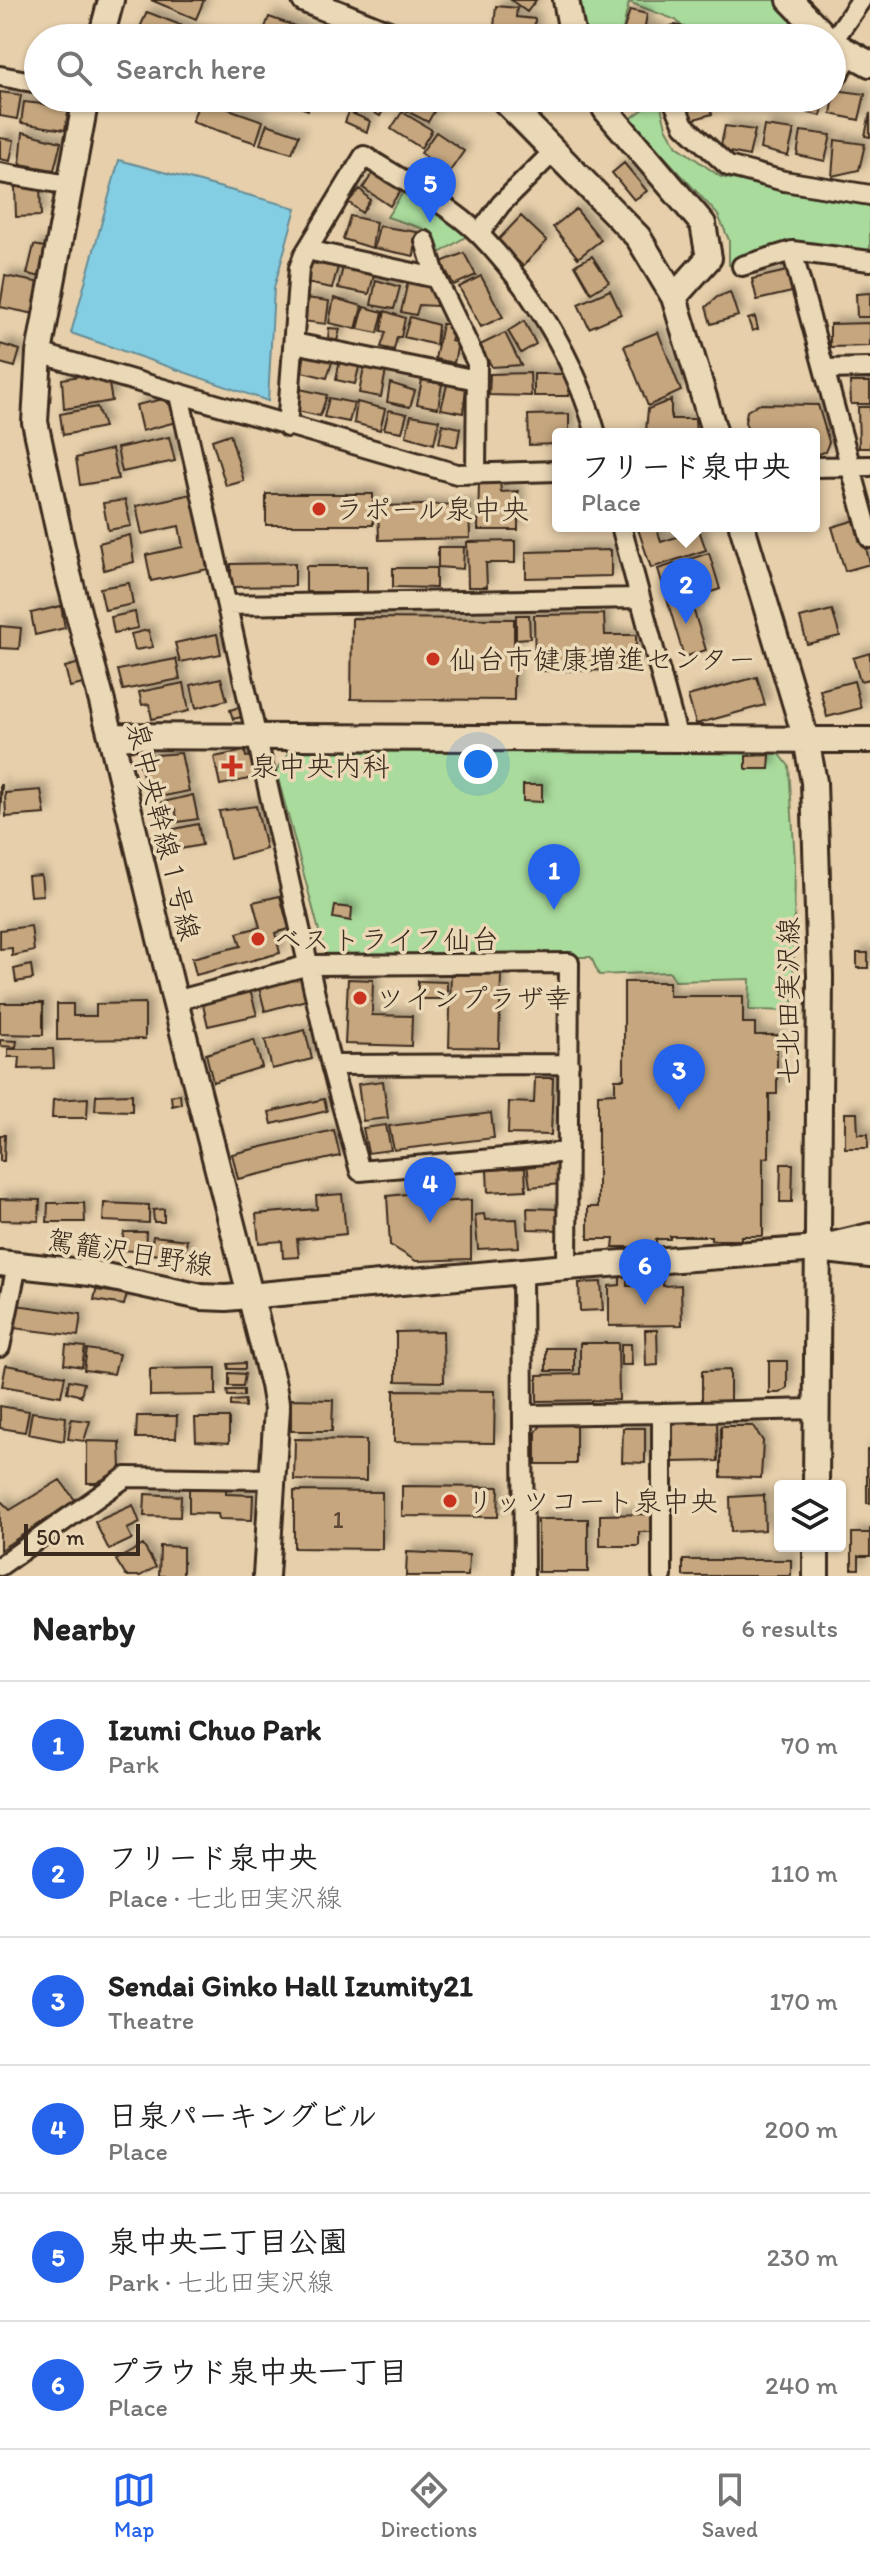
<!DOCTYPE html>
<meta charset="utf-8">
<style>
:root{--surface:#fff;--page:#f6f6f6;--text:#222;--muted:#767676;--line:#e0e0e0;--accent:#2563eb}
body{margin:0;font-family:Itim,"Klee One",sans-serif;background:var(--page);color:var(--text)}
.controls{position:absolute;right:24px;bottom:24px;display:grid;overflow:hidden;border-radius:8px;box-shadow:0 2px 6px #0004}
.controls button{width:72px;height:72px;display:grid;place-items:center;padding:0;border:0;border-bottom:2px solid var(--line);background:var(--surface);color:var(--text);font:40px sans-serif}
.scale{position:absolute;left:24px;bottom:20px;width:116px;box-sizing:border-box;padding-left:8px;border:4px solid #3b2a1e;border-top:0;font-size:22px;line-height:28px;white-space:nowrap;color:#3b2a1e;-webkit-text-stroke:6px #ebd8b6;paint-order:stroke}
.you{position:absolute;left:478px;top:764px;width:28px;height:28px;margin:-20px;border:6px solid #fff;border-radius:50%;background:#1a73e8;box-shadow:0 0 0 12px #1a73e833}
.badge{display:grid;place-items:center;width:52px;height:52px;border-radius:50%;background:var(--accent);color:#fff;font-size:26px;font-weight:700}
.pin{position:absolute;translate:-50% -66px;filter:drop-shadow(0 2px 4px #0008)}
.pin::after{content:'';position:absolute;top:42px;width:28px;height:24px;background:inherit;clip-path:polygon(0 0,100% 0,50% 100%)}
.popup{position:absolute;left:552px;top:428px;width:268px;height:104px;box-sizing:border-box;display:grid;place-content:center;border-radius:8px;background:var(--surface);filter:drop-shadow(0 2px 6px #0005);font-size:26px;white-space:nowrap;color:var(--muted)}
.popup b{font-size:30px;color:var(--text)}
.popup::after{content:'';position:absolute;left:50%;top:100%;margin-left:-16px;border:16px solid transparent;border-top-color:var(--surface)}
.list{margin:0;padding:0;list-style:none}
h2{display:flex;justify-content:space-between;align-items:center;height:104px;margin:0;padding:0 32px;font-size:34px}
h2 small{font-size:26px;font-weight:400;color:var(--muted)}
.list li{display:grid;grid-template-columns:52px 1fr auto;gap:24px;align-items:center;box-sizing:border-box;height:128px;padding:0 32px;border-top:2px solid var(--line)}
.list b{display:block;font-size:30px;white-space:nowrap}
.list p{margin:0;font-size:26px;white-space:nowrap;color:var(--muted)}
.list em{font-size:26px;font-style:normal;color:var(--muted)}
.icon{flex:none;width:44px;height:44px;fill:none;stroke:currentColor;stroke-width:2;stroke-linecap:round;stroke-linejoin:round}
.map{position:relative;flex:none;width:870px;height:1576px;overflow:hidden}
.search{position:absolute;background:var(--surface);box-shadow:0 2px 6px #0004;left:24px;right:24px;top:24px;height:88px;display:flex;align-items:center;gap:20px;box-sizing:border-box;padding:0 28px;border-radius:44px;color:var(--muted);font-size:30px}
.sheet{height:872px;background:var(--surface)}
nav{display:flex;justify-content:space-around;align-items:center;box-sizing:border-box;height:112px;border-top:2px solid var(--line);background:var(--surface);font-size:22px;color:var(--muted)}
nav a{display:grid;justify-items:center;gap:4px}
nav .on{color:var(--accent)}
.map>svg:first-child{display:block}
</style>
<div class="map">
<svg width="870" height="1576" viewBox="0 0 870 1576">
<defs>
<filter id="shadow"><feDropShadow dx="5.5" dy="-5.5" stdDeviation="4" flood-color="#0004"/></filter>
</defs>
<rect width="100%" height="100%" fill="#e6cfaa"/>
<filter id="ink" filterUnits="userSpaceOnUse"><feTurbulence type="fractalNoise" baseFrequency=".0125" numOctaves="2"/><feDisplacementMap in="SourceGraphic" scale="16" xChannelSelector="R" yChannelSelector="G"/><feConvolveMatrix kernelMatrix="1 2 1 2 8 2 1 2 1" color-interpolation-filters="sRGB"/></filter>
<g filter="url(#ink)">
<!-- green -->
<path fill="#a9db9c" stroke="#72825d" stroke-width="2" d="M578,0H780L808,38H703L684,29L676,20L629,2L621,38H584Z
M659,98L666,127L677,146L721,177L870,205V257L791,241L734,267L729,265V240L718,215L630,119Z
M407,186L470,234L438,254L424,229L387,217Z
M290,751L778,752L789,766L795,862L793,1011L749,1010L750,979L675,981L670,972L599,975L591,957H326L276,771Z"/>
<!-- water -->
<path fill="#84cee4" stroke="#678c95" stroke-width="2" d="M119,160L296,208L274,288L268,401L71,333Z"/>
<!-- building -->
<path fill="#c5a67e" stroke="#3b2a1e" stroke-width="2" filter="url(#shadow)" d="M151,0H204L196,19Z
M511,0H536L527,12Z
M496,6L517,8L516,17L535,19L534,37L515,35L514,38H493Z
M630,10L647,14L645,26L659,30L657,38L622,35Z
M147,12L214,38H148L137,34Z
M269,17L321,35L320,38H261Z
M835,90L865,94L859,120L831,114Z
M0,92L21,95L17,119L0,116Z
M282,98H313L308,110L281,100Z
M349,98H390L380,116Z
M407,98H429L439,103L428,122L401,108Z
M550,98H573L562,109Z
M707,98L712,114L691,120L684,100Z
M751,98H781L779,107L751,101Z
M795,98H825L821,116L792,109Z
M200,99L263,121L256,143L192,122Z
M24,102L69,107L65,130L21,123Z
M349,112L370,121L367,132L345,122Z
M402,112L432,130L421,148L391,129Z
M870,113V137L865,136Z
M267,124L299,135L292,153L260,144Z
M725,126L755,130L749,156L720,150Z
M764,126L794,130L788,156L760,149Z
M801,131L831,135L825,161L797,155Z
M23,132L61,142L54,170L20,164Z
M436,132L464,151L448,174L421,153Z
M0,138L14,140L10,161L0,159Z
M835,140L865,144L859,170L832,176Z
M624,163L647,191L634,200L612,173Z
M374,171L403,187L390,206L363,188Z
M40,186L41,216L16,217L15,187Z
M360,189L370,200L362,213L348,202Z
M576,209L601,240L578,258L553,227Z
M350,216L376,222L372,248L343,239Z
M521,216L547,241L523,266L497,241Z
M379,226L417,232L414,256L374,248Z
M34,245L54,249L47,278L27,274Z
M464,253L476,275L454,285L441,262Z
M592,256L609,282L591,293L575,265Z
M311,263L338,267L332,288L306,283Z
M343,267L374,275L369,294L338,288Z
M787,271L792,292L757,300L752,279Z
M5,276L41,283L35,314L0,307Z
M481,276L503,317L481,327L459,287Z
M376,280L400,287L394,309L371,305Z
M408,281L429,283L437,292L436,306L419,305L416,315L401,312Z
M610,290L621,314L589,328L578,304Z
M730,292L738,316L711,324L706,307L717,297Z
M870,293V317H857L856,294Z
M306,298L329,301L326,324L302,321Z
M334,298L362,306L356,329L329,323Z
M364,307L383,312L378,333L358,329Z
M385,311L405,318L401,337H397L394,350L381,347L386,332L381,331Z
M410,317L438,325L436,345L404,337Z
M755,317L758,329L752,331L748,319Z
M524,321L536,344L521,353L508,331Z
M870,323V346L830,347V324Z
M442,324H450L454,333L451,341L458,343L454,363L435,359Z
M329,328L340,329L337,341L328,339Z
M658,332L681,391L648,406L624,346Z
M505,333L521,365L492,367L480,345Z
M0,344L20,350L15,367L0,363Z
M305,352L333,359L327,378L302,372Z
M340,359L360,363L355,384L336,380Z
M364,367L386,370L381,397L359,393Z
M530,373L531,396L489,395L490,374Z
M534,374H567L569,396H534Z
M85,375V379H108L112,401L64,409L62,379Z
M422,380L442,384L438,408L417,404Z
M850,382H870V404H851Z
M390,383L415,391L410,407L387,402Z
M447,385L466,388L463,413L441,409Z
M300,389L327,395L320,416L297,411Z
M329,398L354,403L349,422L324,417Z
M164,399L173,408L176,422L142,431L136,405Z
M671,400V419H695L696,434H635L646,431L648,409Z
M357,402L385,409L380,430L354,423Z
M758,404L818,405L829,442L825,452L814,455V434H749L745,422L747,411Z
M97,407L104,427L63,435L60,414Z
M858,407H870V448H859Z
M389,410L407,414L402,432L384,429Z
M569,414V434H558V444L529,445L528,415Z
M411,415L439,420L434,444L406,436Z
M443,424L460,428L457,447L439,443Z
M230,434L244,481L226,486L212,440Z
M169,437L175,461L122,472L117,448Z
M112,449L118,479L80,485L76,458Z
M479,480L500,481L501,492L518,491V530H478Z
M192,494L208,569L151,581L146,555L183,547L179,526L142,534L136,506Z
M266,494H373V525H266Z
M125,500L131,526L108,530L103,503Z
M469,504L470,538L379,540L378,506Z
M859,519L870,564L845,571L832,527Z
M637,526H656L661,542L699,530L706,550L651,568Z
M130,535L134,562L104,570L99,543Z
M515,541V563H486L487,587H468L467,542Z
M438,547H464L463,569L438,567Z
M611,550V576L526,578V552Z
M709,553L720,589L690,599L706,650L684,657L658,569Z
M295,563V586L231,587V564Z
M306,566H367V592H306Z
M393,568H436V588L393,587Z
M129,583L133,604L105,610L100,588Z
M61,606L65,628L35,635L31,613Z
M832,610L840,636L807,644L800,618Z
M135,612L138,628L114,633L111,617Z
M604,614L605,635H636V670L535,671L534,615Z
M516,615H529L530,638L516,639Z
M352,618L514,619V700L351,699Z
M0,626L21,628L19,649L0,648Z
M148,630L153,647L135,650L131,634Z
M217,634L221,654L180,662L175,643Z
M870,653V679L860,681L853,658Z
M176,659L180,679L123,690L118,670Z
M84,662L88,683L70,687L65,667Z
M757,677L765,705L696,724L688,696Z
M221,678L227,700L196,708L191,685Z
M854,681L861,708L827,717L820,690Z
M184,683L189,711L152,719L149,704L142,705L139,692Z
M243,706L246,716L233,719L230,710Z
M245,751L246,757L254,756L258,777L220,785L214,757Z
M181,753L189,791L149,799L140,765L143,756Z
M770,755L769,769H746V756Z
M0,785H2L0,817Z
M523,785H542V802L523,801Z
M41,790L45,814L6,817L5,793Z
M193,795L198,819L178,822L175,809L161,814L159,803Z
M256,806L266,849L230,859L219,811Z
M198,824L202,845L175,850L170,830Z
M41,875L43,895L30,896L28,876Z
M280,896L289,929L275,933L280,953L196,975L192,958L241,946L237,933L260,927L253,902Z
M335,906L352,908L351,921L333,918Z
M31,926L34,951L12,956V948L0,949V930Z
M857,953H868V968H857Z
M31,965L33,979L16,982L14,969Z
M451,972L501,974L499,1048L449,1047Z
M304,976L310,999L265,1011L259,988Z
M348,979L373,980L372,1015L412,1016L411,1046L345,1044Z
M418,981L447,982V999H418Z
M624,982H669V996H743V1023H755V1035H777V1094H769V1157L763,1158V1236H741V1240H711V1236H670V1239H656V1247H613L614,1239H588V1207H598V1094L615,1093V1079H624Z
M250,990L257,1015L208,1026L202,1001Z
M0,1003H43V1035L0,1034Z
M145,1003V1039L57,1040V1004H73V1016H96V1004Z
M305,1030L312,1059L272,1069L265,1040Z
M0,1040L17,1041L16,1047L0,1046Z
M254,1040L262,1067L213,1082L206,1054Z
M8,1049H53L54,1068L19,1069L20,1057H8Z
M535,1078H553L551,1135L508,1134L509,1102L534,1103Z
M383,1081L388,1118L363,1121L358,1084Z
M132,1094V1111L95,1110L96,1095Z
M180,1094L181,1104L172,1106L171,1096Z
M88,1098L87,1118H52L53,1100Z
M324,1099L327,1111L272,1124L269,1112Z
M491,1113L494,1138L394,1150L389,1126Z
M845,1113H857L858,1134H868V1148H845Z
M386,1125L391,1150L368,1153L363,1128Z
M334,1130L340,1156L238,1179L232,1154Z
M0,1135H5L4,1161H0Z
M559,1162L560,1184L530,1187L527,1164Z
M781,1164H793L792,1202H780Z
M525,1168L526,1190L488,1192L487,1170Z
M436,1191L438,1202L471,1200V1259L416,1261L390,1245L387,1196Z
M342,1194L346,1234L297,1239L299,1257L283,1258L282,1241L259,1243L256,1214L317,1209L316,1196Z
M0,1199L40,1200L39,1221L0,1220Z
M48,1203H84L85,1222H47Z
M104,1203L149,1205V1223L103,1221Z
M527,1208L560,1209L561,1230L528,1229Z
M164,1209V1222H154L153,1210Z
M484,1214L485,1220L517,1219L519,1247L478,1249L475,1215Z
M124,1232H146L145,1252L121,1250Z
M153,1236L187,1240L185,1257L150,1254Z
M620,1277H627V1286H649V1277H663V1286L681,1285L682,1325L609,1326V1286L620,1285Z
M601,1282L603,1310L580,1311L579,1283Z
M96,1290L127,1294L124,1305L94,1300Z
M16,1305L81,1314L78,1336L13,1328Z
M645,1330H657L658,1365L646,1366Z
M443,1331L444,1382L396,1381V1332Z
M580,1343H618L619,1400L537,1401V1375L580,1374Z
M621,1344H631L632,1365H621Z
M66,1345L85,1347L82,1367L64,1364Z
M546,1348H574V1371H546Z
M87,1349L119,1354L114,1374L84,1370Z
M769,1361H787V1388L779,1393H769Z
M245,1363V1369H229L228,1364Z
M6,1365L65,1376L61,1396L2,1386Z
M216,1368V1395L150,1396V1369Z
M730,1370V1402L702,1403V1371Z
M229,1373L245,1374L243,1386H229Z
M69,1380L84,1383L81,1396L67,1392Z
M227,1390H244V1396H228Z
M394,1390L495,1391L494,1443L394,1442Z
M291,1399L333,1400L332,1431H291Z
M245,1400V1407L231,1406V1401Z
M0,1406L29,1411L25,1432L0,1428Z
M32,1412L66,1417L64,1441L28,1434Z
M137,1416H177L176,1438H136Z
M195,1418H229V1443L196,1441Z
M71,1419L90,1421L84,1441L68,1439Z
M717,1422L718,1461L672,1462V1423Z
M542,1424L576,1425V1464H536V1432Z
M721,1426H753L763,1441L761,1478L721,1477Z
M623,1428H645V1463L622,1462Z
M295,1439L366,1440V1481L294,1480Z
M87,1441L120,1442L121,1469L96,1483H87Z
M867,1450H870V1503H867Z
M60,1480L75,1500L0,1550V1500L10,1510Z
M402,1486L499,1487L498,1517L402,1516Z
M189,1487L226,1488V1494L253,1495L252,1520L219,1519L218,1514L189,1513Z
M294,1491L382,1492V1549L294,1548Z
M145,1494L181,1496L180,1517L144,1516Z
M764,1495L765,1530L731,1532L730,1497Z
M133,1505L140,1523L127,1529L132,1539L109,1550L95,1522Z
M652,1514L653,1532H639V1546H600V1515Z
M538,1519H588V1572H538Z
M870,1528V1556H859V1569H852V1533H870Z
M143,1545L156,1567L140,1576H126L116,1560Z
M160,1546L183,1547V1576H159Z
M407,1552L469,1555L468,1576H406Z
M683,1560H791V1576H683Z"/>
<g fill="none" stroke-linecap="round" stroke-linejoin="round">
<defs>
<path id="street" d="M675,38V36L682,38
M832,42L861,0
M0,76L38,83
M832,76H837L851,53
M672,98L684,125L728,166L784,181L870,195
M0,173L69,185
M479,234L501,204L554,151
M425,241L436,278L477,363L476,473
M307,250L436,278
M792,251L870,538
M742,266L792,251L870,261
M294,343L477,380
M39,353L457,474L558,471
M824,369L870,368
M179,395L331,1065L360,1171L568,1152
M287,427L299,268L304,255L364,156C399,178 451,206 480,235C533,290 576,361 596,434
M814,467L870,466
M621,526L678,739
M227,605L640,598
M175,1001L309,965L569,963L567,1267
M331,1065L569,1064
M522,1271L524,1576
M0,1347L17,1265
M662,1413L815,1409
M523,1415L662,1413V1576
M0,1566L126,1477L273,1479"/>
<path id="secondary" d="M305,0L398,38
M566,0L573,38
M790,0L827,38
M101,38L111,0
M832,43L870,64
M86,98L39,353L35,422L67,570L111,736L175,1001L273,1385L277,1409L266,1576
M502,98L638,237L674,297L715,434
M599,98L606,110L703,224L709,258L674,297
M742,526L806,739L814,782L820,976L816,1486
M111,736L870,740
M828,1246L870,1236
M0,1263L91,1273L201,1297L226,1298L567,1267L818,1249L870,1255
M816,1546V1576"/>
</defs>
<!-- street casing -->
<use href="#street" stroke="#3b2a1e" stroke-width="24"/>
<!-- secondary casing -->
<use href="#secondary" stroke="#3b2a1e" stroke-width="30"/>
<!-- street -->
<use href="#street" stroke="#ebd8b6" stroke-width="18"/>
<!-- secondary -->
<use href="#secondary" stroke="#ebd8b6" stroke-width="24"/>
</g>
</g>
<!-- markers -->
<g fill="#c8321e" stroke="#ebd8b6" stroke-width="3">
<circle cx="319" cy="509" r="8"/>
<circle cx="433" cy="659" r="8"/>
<path d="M228 754h8v8h8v8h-8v8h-8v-8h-8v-8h8z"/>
<circle cx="258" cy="939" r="8"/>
<circle cx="360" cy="998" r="8"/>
<circle cx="450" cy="1501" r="8"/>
</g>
<g text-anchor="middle" stroke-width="7" stroke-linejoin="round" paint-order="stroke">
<!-- number labels -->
<g font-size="24" fill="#5e4936">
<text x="338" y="1528">1</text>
</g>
<!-- poi labels -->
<g font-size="28" fill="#3b2a1e" stroke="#ebd8b6" text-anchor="start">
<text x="335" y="519">ラポール泉中央</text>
<text x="449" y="669">仙台市健康増進センター</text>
<text x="250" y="776">泉中央内科</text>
<text x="274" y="949">ベストライフ仙台</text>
<text x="376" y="1008">ツインプラザ幸</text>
<text x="466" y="1511">リッツコート泉中央</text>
</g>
<!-- street labels -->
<g font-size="28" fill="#3b2a1e" stroke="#ebd8b6">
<text transform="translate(164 831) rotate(76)" y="10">泉中央幹線１号線</text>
<text transform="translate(788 1001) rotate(-90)" y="10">七北田実沢線</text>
<text transform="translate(130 1252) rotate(9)" y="10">駕籠沢日野線</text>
</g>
</g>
</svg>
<div class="controls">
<button><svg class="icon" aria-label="layers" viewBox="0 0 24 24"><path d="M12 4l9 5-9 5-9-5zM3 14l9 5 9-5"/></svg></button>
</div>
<div class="scale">50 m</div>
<div class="you"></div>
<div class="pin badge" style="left:554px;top:910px">1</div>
<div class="pin badge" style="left:686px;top:624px">2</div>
<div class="popup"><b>フリード泉中央</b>Place</div>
<div class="pin badge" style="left:679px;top:1110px">3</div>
<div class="pin badge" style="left:430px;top:1223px">4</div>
<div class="pin badge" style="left:430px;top:223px">5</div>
<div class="pin badge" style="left:645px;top:1305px">6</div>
<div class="search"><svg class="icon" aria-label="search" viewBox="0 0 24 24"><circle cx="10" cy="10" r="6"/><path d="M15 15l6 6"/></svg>Search here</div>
</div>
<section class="sheet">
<h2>Nearby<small>6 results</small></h2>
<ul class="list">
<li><span class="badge">1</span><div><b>Izumi Chuo Park</b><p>Park</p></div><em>70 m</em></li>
<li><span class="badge">2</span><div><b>フリード泉中央</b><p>Place · 七北田実沢線</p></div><em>110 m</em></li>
<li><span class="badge">3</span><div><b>Sendai Ginko Hall Izumity21</b><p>Theatre</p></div><em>170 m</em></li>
<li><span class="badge">4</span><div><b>日泉パーキングビル</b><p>Place</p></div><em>200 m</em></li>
<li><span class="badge">5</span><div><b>泉中央二丁目公園</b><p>Park · 七北田実沢線</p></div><em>230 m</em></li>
<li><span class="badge">6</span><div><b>プラウド泉中央一丁目</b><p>Place</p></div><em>240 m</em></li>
</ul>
</section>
<nav>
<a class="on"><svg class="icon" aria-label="map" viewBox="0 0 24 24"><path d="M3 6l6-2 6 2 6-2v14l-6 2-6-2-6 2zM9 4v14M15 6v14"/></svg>Map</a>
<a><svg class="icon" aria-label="directions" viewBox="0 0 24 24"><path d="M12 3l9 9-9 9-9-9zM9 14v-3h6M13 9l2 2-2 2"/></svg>Directions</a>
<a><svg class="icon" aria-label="saved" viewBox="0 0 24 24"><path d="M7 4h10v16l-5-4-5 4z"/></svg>Saved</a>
</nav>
